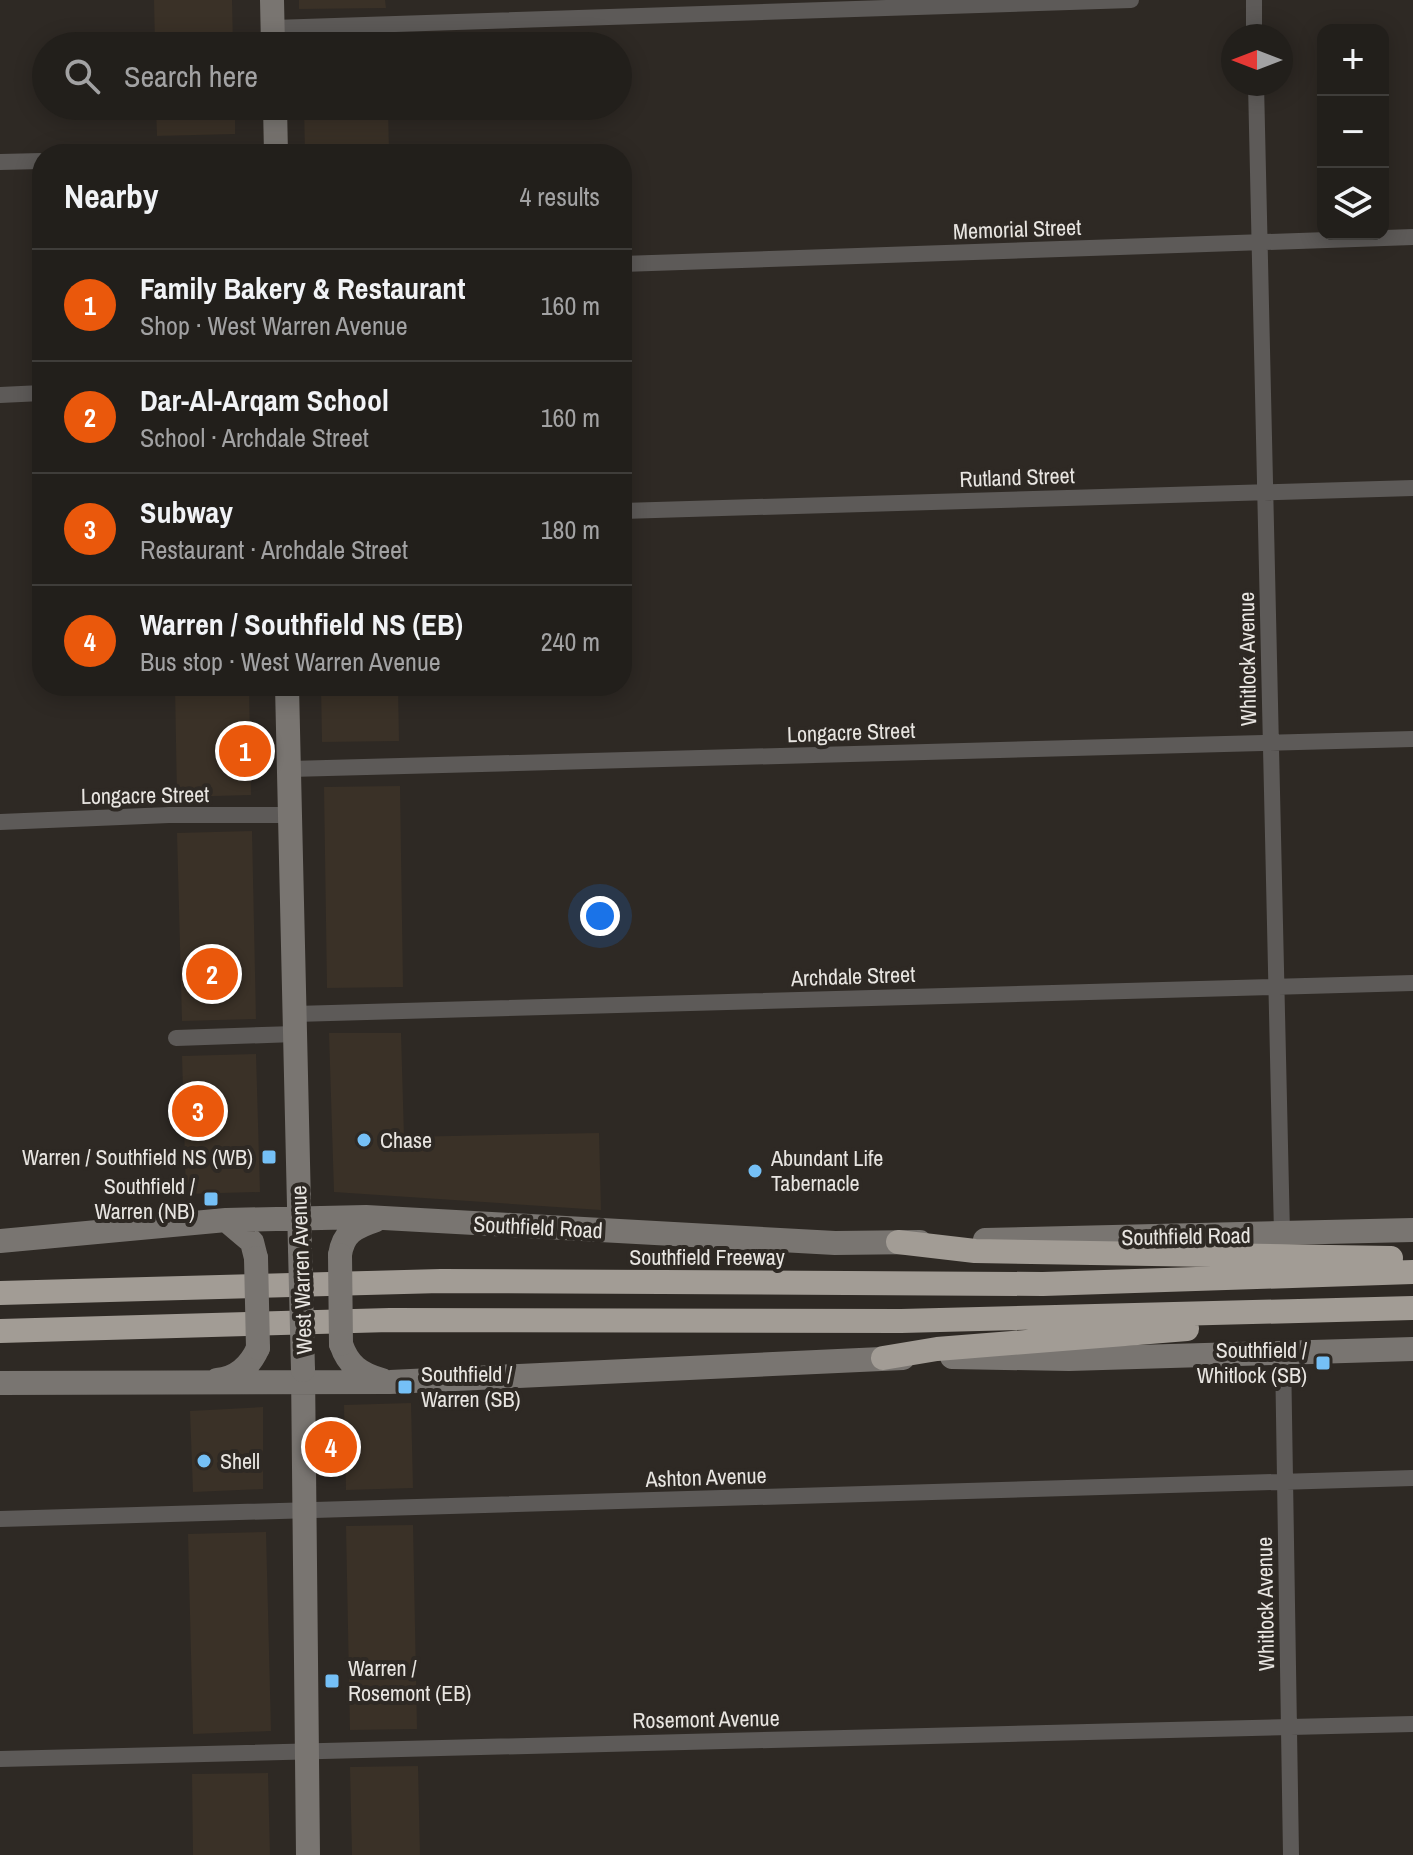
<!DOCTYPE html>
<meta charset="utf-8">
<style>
:root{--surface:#221f1b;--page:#2e2c28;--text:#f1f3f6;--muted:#a2a2a3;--line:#3f3d3a;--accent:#ea580c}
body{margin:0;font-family:"Archivo Narrow",sans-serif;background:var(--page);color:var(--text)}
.controls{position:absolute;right:24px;top:24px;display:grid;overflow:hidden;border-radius:16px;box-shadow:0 4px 20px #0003}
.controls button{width:72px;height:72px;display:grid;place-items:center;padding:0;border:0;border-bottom:2px solid var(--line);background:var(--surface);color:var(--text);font:40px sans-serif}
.compass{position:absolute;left:1221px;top:24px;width:72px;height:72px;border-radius:50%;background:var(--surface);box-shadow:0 4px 20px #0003;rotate:270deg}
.you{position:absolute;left:600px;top:916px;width:28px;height:28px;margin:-20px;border:6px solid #fff;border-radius:50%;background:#1a73e8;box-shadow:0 0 0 12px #1a73e833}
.badge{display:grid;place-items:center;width:52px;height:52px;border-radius:50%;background:var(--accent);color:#fff;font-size:26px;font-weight:700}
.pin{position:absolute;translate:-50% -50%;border:4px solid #fff;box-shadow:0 2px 8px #0006}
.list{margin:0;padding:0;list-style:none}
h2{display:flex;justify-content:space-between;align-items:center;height:104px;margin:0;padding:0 32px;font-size:34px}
h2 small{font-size:26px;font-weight:400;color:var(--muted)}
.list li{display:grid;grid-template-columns:52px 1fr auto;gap:24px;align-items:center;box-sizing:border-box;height:112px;padding:0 32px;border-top:2px solid var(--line)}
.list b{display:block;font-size:30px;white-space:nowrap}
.list p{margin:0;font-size:26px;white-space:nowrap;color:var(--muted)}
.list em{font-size:26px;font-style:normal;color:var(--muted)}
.icon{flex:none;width:44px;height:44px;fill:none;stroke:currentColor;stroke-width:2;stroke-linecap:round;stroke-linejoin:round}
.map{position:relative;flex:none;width:1413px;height:1855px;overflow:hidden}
.search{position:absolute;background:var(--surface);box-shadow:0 4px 20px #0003;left:32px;top:32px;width:600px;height:88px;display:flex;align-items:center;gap:20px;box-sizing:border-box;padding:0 28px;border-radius:44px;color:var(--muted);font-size:30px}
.panel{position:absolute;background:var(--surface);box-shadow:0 4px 20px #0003;left:32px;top:144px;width:600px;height:552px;border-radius:32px}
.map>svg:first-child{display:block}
</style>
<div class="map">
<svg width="1413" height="1855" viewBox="0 0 1413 1855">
<rect width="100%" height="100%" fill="#2e2924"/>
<!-- built -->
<path fill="#3a3127" d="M154,0H232L233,46H155Z
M299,0H385L386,8L299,9Z
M387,34V46H303L302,37Z
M156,106H235V134L157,136Z
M304,106H388L389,154H305Z
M175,686H249L251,795L177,797Z
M321,686H398L399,741L322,742Z
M400,786L403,987L327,988L324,787Z
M252,831L256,1019L182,1021L177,833Z
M329,1033H401L404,1137L599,1133L601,1210L334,1192Z
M256,1054L260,1192L186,1194L182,1056Z
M411,1403L413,1488L346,1490L344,1405Z
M263,1407V1489L193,1492L190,1411Z
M413,1525L417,1729L350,1730L346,1526Z
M266,1532L271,1731L193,1734L188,1534Z
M418,1766L420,1855H352L350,1767Z
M268,1773L270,1855H193L192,1774Z"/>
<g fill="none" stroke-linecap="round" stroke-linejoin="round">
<!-- street -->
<path stroke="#5d5a58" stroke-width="16" d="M1254,0V36
M273,28L1131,0
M1256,84L1282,1234
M216,154L276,153
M0,162L42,161
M622,264L1413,237
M0,395L42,393
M622,511L1413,488
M290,769L1413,739
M0,822L169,815H291
M295,1014L1413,983
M176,1038L295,1034
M1283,1353L1291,1855
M0,1519L1413,1478
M0,1759L1413,1724"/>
<!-- secondary -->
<path stroke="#797571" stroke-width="24" d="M272,0L273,46
M275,106L276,154
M287,686L300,1249
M226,1220L252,1242L256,1258
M985,1240L1413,1230
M0,1241L226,1220L366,1217L835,1243L920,1242
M340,1255C343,1233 355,1227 376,1220
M341,1344C348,1365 360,1374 382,1380
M952,1357L1069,1359L1413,1349
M303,1370L308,1855
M217,1380C237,1378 250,1366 258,1348
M0,1383L390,1382L903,1358"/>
<!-- highway -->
<path stroke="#a29c95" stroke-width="24" d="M898,1242L975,1251L1391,1258
M0,1293L441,1281L1043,1284L1413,1272
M0,1331L390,1320L901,1321L1413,1308
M883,1358L937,1349L1187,1329"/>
<!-- secondary-bridge -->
<path stroke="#797571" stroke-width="24" d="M300,1249L303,1370
M340,1255L341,1344
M256,1258L258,1348"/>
</g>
<!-- markers -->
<g fill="#75c0f6" stroke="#2e2924" stroke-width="3">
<circle cx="364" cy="1140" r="8"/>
<rect x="261" y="1149" width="16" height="16" rx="4"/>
<circle cx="755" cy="1171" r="8"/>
<rect x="203" y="1191" width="16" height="16" rx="4"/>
<rect x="1315" y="1355" width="16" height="16" rx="4"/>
<rect x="397" y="1379" width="16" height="16" rx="4"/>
<circle cx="204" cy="1461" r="8"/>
<rect x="324" y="1673" width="16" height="16" rx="4"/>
</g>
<g text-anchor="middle" stroke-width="8" stroke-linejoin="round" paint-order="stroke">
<!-- street labels -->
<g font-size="22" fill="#e8e5e1" stroke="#2e2924">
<text transform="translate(1017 229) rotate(-2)" y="8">Memorial Street</text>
<text transform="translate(1017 477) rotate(-2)" y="8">Rutland Street</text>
<text transform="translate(1247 659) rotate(-91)" y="8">Whitlock Avenue</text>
<text transform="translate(851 732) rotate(-2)" y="8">Longacre Street</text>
<text transform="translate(145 795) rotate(-1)" y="8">Longacre Street</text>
<text transform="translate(853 976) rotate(-2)" y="8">Archdale Street</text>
<text transform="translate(538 1227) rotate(3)" y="8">Southfield Road</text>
<text transform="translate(1186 1236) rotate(-1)" y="8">Southfield Road</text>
<text x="707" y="1265">Southfield Freeway</text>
<text transform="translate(301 1270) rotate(-92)" y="8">West Warren Avenue</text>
<text transform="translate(706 1477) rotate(-2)" y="8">Ashton Avenue</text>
<text transform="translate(1265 1604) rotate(-91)" y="8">Whitlock Avenue</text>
<text transform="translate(706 1719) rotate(-1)" y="8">Rosemont Avenue</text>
</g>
<!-- poi labels -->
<g font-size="22" fill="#e8e5e1" stroke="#2e2924" text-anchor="start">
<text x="380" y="1148">Chase</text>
<text x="253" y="1165" text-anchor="end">Warren / Southfield NS (WB)</text>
<text x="771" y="1166">Abundant Life<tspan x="771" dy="25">Tabernacle</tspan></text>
<text x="195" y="1194" text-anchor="end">Southfield /<tspan x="195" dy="25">Warren (NB)</tspan></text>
<text x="1307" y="1358" text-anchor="end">Southfield /<tspan x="1307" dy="25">Whitlock (SB)</tspan></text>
<text x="421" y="1382">Southfield /<tspan x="421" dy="25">Warren (SB)</tspan></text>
<text x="220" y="1469">Shell</text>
<text x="348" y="1676">Warren /<tspan x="348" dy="25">Rosemont (EB)</tspan></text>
</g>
</g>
</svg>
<div class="controls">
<button>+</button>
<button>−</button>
<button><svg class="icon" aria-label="layers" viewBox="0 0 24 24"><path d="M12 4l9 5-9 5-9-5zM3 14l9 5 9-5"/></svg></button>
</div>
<svg class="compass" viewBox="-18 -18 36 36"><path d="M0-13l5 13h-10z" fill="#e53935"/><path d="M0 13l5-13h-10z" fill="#a2a2a3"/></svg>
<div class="you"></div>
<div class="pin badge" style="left:245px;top:751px">1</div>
<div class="pin badge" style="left:212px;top:974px">2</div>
<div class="pin badge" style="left:198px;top:1111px">3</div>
<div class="pin badge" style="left:331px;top:1447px">4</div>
<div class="search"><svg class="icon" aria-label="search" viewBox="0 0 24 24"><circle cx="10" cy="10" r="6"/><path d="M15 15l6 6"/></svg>Search here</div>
<section class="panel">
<h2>Nearby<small>4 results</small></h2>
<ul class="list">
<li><span class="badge">1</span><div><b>Family Bakery &amp; Restaurant</b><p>Shop · West Warren Avenue</p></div><em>160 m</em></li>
<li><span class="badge">2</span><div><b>Dar-Al-Arqam School</b><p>School · Archdale Street</p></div><em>160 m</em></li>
<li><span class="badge">3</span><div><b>Subway</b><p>Restaurant · Archdale Street</p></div><em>180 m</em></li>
<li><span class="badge">4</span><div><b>Warren / Southfield NS (EB)</b><p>Bus stop · West Warren Avenue</p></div><em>240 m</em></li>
</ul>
</section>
</div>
